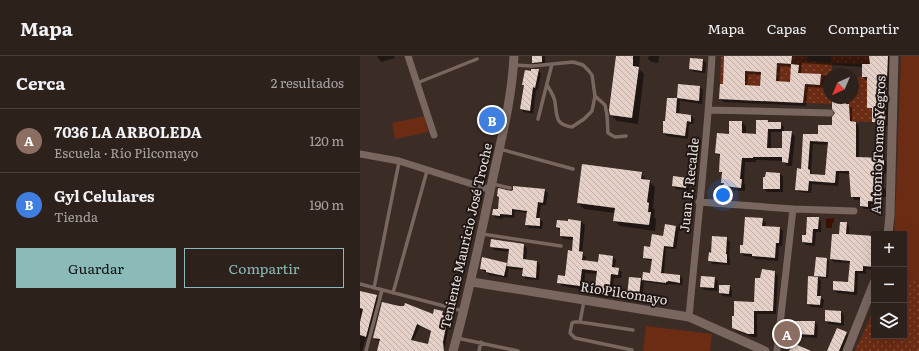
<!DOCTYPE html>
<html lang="es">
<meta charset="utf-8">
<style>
:root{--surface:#2d211c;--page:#392e29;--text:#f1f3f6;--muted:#a7a3a3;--line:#483e3b;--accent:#8bbbb9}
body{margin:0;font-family:Literata,serif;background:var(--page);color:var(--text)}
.controls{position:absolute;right:12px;bottom:12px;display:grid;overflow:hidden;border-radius:0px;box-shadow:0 4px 16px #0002}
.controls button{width:36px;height:36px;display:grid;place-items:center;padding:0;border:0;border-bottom:1px solid var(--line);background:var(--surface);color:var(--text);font:20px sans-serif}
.compass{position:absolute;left:463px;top:12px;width:36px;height:36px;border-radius:50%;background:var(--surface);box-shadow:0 4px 16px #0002;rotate:224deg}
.you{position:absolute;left:363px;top:139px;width:14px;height:14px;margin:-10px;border:3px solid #fff;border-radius:50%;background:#1a73e8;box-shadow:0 0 0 6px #1a73e833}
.badge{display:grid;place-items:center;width:26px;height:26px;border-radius:50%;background:var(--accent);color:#fff;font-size:13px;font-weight:700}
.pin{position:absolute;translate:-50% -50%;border:2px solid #fff;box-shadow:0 1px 4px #0006}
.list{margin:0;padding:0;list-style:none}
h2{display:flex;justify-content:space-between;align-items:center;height:52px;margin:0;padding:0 16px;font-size:17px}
h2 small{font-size:13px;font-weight:400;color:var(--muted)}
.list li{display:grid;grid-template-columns:26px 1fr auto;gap:12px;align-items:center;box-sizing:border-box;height:64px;padding:0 16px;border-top:1px solid var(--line)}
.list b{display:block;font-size:15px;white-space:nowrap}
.list p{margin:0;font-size:13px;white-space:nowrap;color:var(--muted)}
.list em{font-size:13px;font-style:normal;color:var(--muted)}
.actions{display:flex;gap:8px;padding:12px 16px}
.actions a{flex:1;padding:9px 0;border:1px solid var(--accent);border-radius:0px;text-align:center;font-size:14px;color:var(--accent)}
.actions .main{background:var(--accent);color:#111}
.icon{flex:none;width:22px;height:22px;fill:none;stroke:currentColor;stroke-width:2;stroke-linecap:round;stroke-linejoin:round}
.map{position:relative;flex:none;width:559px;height:295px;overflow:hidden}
header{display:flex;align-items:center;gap:24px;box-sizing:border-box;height:56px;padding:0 20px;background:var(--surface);border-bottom:1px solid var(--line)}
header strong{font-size:19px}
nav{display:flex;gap:22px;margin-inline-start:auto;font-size:14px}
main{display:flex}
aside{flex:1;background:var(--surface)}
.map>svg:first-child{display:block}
</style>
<header>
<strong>Mapa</strong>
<nav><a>Mapa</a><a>Capas</a><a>Compartir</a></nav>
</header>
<main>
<aside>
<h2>Cerca<small>2 resultados</small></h2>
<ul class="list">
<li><span class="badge" style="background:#8d6e63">A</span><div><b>7036 LA ARBOLEDA</b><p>Escuela · Río Pilcomayo</p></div><em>120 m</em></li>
<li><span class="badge" style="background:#3f7fe0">B</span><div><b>Gyl Celulares</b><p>Tienda</p></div><em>190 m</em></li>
</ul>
<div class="actions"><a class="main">Guardar</a><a>Compartir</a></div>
</aside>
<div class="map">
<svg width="559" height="295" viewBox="0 0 559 295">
<defs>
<pattern id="green-dots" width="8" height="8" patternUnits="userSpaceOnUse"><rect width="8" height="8" fill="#6c2c14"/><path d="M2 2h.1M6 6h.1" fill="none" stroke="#814a36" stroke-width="1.8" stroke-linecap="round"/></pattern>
<pattern id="building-back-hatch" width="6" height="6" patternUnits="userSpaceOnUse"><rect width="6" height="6" fill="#e6d1c9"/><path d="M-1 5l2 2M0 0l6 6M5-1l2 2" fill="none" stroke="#beaea7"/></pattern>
</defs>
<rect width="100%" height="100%" fill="#3c2c26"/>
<!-- green -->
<path fill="url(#green-dots)" d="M361,0L402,2L401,6H394L393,16H401V12H407L406,20H409V25H401L400,30L377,29V26H385V17L379,16V15H387L388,4L364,2L363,28H360Z
M432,0H448L447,5L471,7V0H509L510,8L472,7V14L490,15L491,18H469V42H472L473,48L443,47L445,28L460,29L461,19L430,23V26L416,25L417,7L431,8Z
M493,21H507V51L512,52V66L480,65V54H489V48H486V42H493Z
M544,222L559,225V295H495L514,253V280H544Z"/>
<!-- pitch -->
<path fill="#6c2c14" d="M541,0H559V225L544,222V178H534L536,142Z
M65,60L68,76L35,83L32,67Z
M286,270L352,278L350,295H283Z"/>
<!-- water -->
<path fill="#3d0f00" d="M474,162V167H472V172H466V163Z"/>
<!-- shadow -->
<path fill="#0007" fill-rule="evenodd" d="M17,0H34L35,2L21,6Z
M173,0H185V9L176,10L173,6Z
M260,0H280L279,13L284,18L278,68L257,65L251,59Z
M289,0H299L298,7L292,6L288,3Z
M380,0H531L528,70L516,69L513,65V54L508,51V24H506L503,21V11L442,7L441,18L469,20V32L448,31L446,50L364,46L360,43L364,29ZM420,10L432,11L431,28L419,26ZM388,18L402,19L401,31L387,30Z
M343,4L346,7L345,17L334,16L330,13Z
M178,14L181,17L178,34H176L173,58L164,56L161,53L165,30L163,29L171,17Z
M319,29L340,31L343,34L342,48L321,45L320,44L319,59L331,60L334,63L333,68H329L328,83L307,80L304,77L308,43H318Z
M473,42H489V49L492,52V67H496L499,70V102L524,103L527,106V117H518V131H523L526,134V141H523V149L511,148V153H504L501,150V144H495L492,141L490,118L479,117L478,130L452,128L451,137L439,136L436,133L442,114L444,79H459L473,70L476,57ZM453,88L469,89L466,120L453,119L451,116Z
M135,59L139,63L137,74L132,73L129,70Z
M408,65L410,67H420L424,71V76H431L435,80L432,110H427L423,105L396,104V106H385L384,127L385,128V135L368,134L362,126V118L360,115L361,101L356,97L370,79L382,66L386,70V78L397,79ZM411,76H423V93H411Z
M281,117L287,125H289L295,131L293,152L295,154L294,161L296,163L295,175L260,170L254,164L255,157L224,153L218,147Z
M420,117L423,121V136H407L404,132Z
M327,123L330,126L329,135L316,133L313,130Z
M185,134L188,137L186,149H181L179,163L183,166L182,173L169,172L166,169L167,157L155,155L154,162L143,161V163L136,162L133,159L138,154L140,142L138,140L151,136Z
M458,162L461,166V176H456L455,190L446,189L443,186Z
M402,163L406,167L405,171L420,172L423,175L422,190H419L418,205L396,203L393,201L384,200L381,197Z
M221,166L225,169L222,197L226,201L225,206L239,207L253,201L256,204L255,212L258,213L262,216L261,222H254L252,242L237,240L233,236L236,231L238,218L225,217L224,234L202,230L198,226L206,221L213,196L214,184L204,183L201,180L200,175L197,171Z
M486,167L489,170V180L510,181L511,175L520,176L522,178H514V213H506V218L498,217L497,239L477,237L474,234L489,227L490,207L474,206L471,203L480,179Z
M316,170L319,173L316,193L306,192L304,218L320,220L323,223L322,229L308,228V229L286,226L284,225L282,244L272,243L268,239L280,223L283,225V218H291L293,205L287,204L284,201L291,192Z
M366,182L370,186L369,201L370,202V209L353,208L349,205L352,198Z
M164,189L167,192L166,205L177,206L180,209L179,224L166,223L163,220L164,214L151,213L149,211L147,222L130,219L121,213L146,207L148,209L150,196L134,194L131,191Z
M457,202L467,203L469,206L468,222H458L455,219Z
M414,216L418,220L416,258H397V281H392L377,275L373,272L395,247L401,223Z
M449,221L458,222L461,225L460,241L464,244L463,252L451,251L448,248Z
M354,222L358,225L357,235L344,234L341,230Z
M369,230L372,234V241L363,240L360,237Z
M0,236L17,240L19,243L9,282H6L2,295H0Z
M82,256L84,258V260L90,264L84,295H18L20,285L16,284L14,282ZM60,270L71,276L68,290L53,285Z
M481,256L484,259V270L469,268L466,265Z
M434,266H455L458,270L457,282L442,281L437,279L434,276Z
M486,277L491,282L486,295H469Z"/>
<!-- building -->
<path fill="url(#building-back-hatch)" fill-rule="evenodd" d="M172,0H182V6L172,7Z
M256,0H273V10L279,11L272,62L250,59L249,54Z
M364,0H432L431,8L439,9L438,17L461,18L460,29L445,28L443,47L359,43L360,28H363ZM417,7L431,8L430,26L416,25ZM385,15L401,16L400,30L385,29Z
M509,0H528L525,67L512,66V52H507V21H502V8H510Z
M330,2L343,3L342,15L329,13Z
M171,13H179L175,32L173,31L170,55L160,53L164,29H162L165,14L171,15Z
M318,28L340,30L339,45L317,42Z
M307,42H317L316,57L331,59V66L327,65L325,80L303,77V65H305Z
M472,42H486V48H489L490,65L496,66V101L524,102V115L515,114L516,130H523V139H520V146L508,145V151L500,150V141H491L489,115H476L475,127L449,125L448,135L435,134L437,112L441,113L443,78H458V69H472V61L475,57L472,53ZM450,85L468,86L465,119L450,118V114L448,113Z
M129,58H136L134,71L128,70Z
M396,64H408V66H421V73H408L407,92H422V75H432L428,107L422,106V101H393V102H382L380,123H382L381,132L363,130L364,127H361L362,116H359L360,98L355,97L357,77L369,78V65H382V77L396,78Z
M222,108L282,116L281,123L290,124L287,146L289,147L288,156H291L289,169L253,165L255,152L217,147Z
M406,116L420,117V133H403V121H405Z
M313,120L328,122L326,132L312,130Z
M153,130L185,133L183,147L178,146L176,162H180V170L165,169L167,155L152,153V159L140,158V160L132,159L133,153H138L139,141L137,140L138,132L151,135L153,134Z
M385,161L403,162L402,170L420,171L419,187H416L415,202L392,200V198L380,197V189H383Z
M447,161H459L458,173H453L452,187L442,186V179H446Z
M208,163L221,165L219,195L223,196L222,204L238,206L239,198L253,200L252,211L259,212L258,219L251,218L249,239L232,237L233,230H235L237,215L222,213L220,230L197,227L198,219L205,220L208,194L212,195L213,181L200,180V172L196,171L197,164L208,165Z
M480,166H487L486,178L514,180V211L503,210V215H495L494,236L473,234V225L488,226L490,205L470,203L472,178H479Z
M305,168L316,170L313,191L304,190L301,217L320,219V227L309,225L306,226V227L282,224L283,216L290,217L292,203L283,202L284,190L290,191L292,178L303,180Z
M352,180L367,181L366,198H367V207L348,205L349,196L351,197Z
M131,183L164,188L163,203L177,205L176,222L162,220L163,212L147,210L149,193L130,191Z
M122,201L147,207L144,220L126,216V214L120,213Z
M456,201L467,202L466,221L454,220Z
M402,213L415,215L413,255H394V278H388L372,272V260H374V245L394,246L395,222H400Z
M341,220L355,221L354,232L340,231Z
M448,220L458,221L457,240H461L460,249L447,248Z
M269,221L281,222L279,241L267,240Z
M359,229H370L369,238L359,237Z
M0,235L17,239L6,281L0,279V266L3,253L0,252Z
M22,246L39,250H44L45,247L73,258L74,253L83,255L82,259L88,260L83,286L84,295H17L20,283L13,282ZM57,268L71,275L68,288L51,284Z
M465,254L481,255V267L465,265Z
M434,265H455L454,279L437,278L438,276H433Z
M477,272L487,276L479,295H467Z
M433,287L451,295H429Z"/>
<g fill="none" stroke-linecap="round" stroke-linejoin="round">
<!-- service -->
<path stroke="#78665f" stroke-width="3.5" d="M154,9L172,10L213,6L223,9L228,14L232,19L235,40L232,55L224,63L212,71C195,69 197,60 195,46C194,40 190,34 187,29
M57,27L117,3
M235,40L245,49L247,59L248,77L255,81L266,80
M178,63L192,8
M140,93L213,113
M133,128L150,132
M122,178L201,190
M0,228L103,255
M14,232L39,106
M33,237L67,115
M224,245L220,266L273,274
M220,266H214L212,267L210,277L215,282L272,294
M97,282L158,295
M6,295L22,234
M119,295L121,286"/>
<!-- minor -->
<path stroke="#78665f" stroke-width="7" d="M48,0L74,79
M349,54L470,57
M0,98L39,105L131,134
M339,146L433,153L494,155
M329,261C337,174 347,87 352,0
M417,295L433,153"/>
<!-- tertiary -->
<path stroke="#78665f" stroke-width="9" d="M528,178L530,159L534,0
M112,226L329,261L405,295
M93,295C109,238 120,183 132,126C141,84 152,43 154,0
M487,295L514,227"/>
</g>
<g text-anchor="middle" stroke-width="4" stroke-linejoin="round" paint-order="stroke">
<!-- street labels -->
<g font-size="13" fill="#e9dedb" stroke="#1e1614">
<text transform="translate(518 89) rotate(-88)" y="5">Antonio Tomas Yegros</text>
<text transform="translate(329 129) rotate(-84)" y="5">Juan F. Recalde</text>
<text transform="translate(106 180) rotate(-77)" y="5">Teniente Mauricio José Troche</text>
<text transform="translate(264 237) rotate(9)" y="5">Río Pilcomayo</text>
</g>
</g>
</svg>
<div class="controls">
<button>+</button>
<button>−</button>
<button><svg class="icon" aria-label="layers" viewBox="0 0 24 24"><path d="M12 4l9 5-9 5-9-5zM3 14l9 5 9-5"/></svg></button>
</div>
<svg class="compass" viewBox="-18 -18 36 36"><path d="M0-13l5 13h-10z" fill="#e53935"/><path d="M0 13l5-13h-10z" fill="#a7a3a3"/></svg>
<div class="you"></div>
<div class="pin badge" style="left:427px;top:278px;background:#8d6e63">A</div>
<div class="pin badge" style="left:132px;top:64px;background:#3f7fe0">B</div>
</div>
</main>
